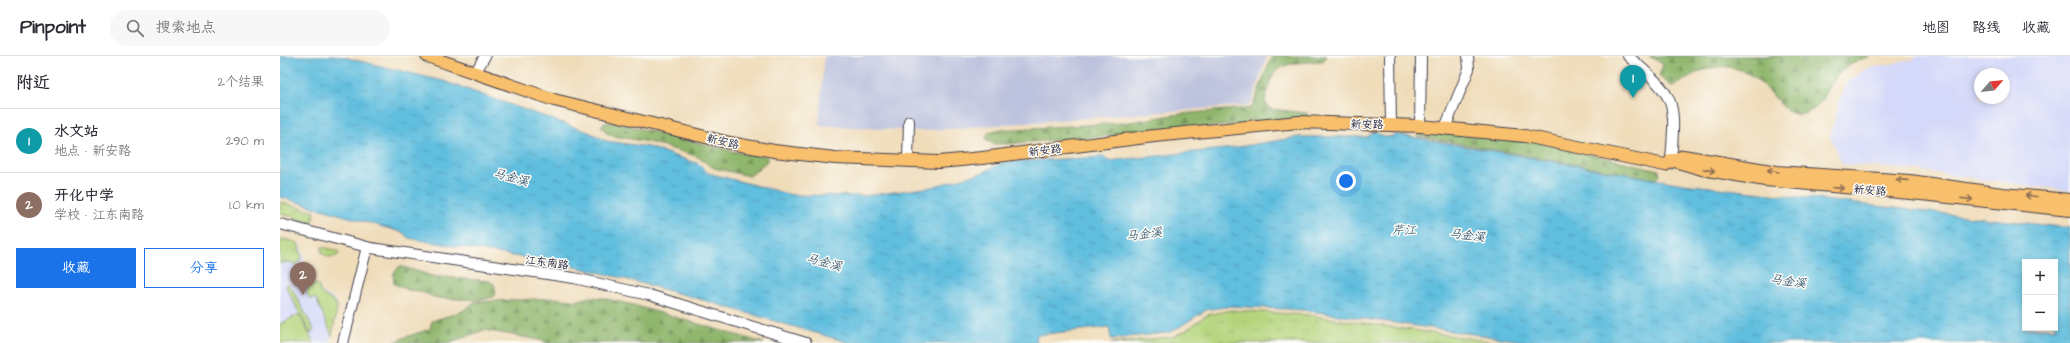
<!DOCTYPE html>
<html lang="zh">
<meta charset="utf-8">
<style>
:root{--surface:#fff;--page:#f7f7f7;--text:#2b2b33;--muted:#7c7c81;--line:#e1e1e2;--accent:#1a73e8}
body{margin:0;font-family:"Architects Daughter","LXGW WenKai TC",sans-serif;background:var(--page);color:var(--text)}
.controls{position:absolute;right:12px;bottom:12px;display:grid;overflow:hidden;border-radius:0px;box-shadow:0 2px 6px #0003}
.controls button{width:36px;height:36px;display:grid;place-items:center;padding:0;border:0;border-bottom:1px solid var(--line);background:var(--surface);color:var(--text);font:20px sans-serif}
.compass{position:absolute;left:1694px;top:12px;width:36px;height:36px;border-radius:50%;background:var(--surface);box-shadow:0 2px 6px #0003;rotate:62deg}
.you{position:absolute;left:1066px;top:125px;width:14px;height:14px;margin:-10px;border:3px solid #fff;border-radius:50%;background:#1a73e8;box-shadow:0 0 0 6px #1a73e833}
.badge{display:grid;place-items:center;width:26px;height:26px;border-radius:50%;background:var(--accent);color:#fff;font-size:13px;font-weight:700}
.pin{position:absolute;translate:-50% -33px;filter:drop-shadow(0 1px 2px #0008)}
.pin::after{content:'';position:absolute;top:21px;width:14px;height:12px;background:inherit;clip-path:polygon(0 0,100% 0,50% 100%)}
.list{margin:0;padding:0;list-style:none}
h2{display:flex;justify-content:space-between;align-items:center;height:52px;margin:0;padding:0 16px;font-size:17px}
h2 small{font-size:13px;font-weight:400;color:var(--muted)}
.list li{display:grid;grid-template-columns:26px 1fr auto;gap:12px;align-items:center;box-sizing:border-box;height:64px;padding:0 16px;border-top:1px solid var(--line)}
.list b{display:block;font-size:15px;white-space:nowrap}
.list p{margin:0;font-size:13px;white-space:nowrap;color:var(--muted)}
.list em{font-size:13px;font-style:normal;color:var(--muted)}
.actions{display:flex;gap:8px;padding:12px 16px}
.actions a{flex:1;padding:9px 0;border:1px solid var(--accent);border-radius:0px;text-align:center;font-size:14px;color:var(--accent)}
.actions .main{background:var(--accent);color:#fff}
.icon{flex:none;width:22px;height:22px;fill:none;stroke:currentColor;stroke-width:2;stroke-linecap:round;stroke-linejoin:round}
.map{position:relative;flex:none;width:1790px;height:287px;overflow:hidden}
header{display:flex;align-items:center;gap:24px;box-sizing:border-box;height:56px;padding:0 20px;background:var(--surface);border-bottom:1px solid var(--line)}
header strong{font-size:19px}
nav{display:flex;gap:22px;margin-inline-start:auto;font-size:14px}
.search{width:280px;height:36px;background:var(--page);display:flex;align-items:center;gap:10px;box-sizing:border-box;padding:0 14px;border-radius:22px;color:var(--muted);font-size:15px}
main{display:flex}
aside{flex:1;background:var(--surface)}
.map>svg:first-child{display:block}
</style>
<header>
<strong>Pinpoint</strong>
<div class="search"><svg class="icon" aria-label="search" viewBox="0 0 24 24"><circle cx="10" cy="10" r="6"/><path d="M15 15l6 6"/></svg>搜索地点</div>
<nav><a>地图</a><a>路线</a><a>收藏</a></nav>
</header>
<main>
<aside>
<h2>附近<small>2个结果</small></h2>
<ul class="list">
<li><span class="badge" style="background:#0f9aa8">1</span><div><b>水文站</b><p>地点 · 新安路</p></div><em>290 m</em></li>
<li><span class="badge" style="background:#8d6e63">2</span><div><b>开化中学</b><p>学校 · 江东南路</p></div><em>1.0 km</em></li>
</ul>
<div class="actions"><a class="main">收藏</a><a>分享</a></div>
</aside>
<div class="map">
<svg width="1790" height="287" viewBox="0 0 1790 287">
<defs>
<pattern id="forest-firs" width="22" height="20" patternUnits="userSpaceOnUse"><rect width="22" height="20" fill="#8fb66c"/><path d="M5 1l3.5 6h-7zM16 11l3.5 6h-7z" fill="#74945a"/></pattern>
<pattern id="park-tufts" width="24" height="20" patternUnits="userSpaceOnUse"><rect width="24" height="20" fill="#b4d47c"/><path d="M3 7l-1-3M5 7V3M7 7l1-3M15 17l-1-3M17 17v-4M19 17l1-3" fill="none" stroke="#9ab66c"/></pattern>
<pattern id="water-ripples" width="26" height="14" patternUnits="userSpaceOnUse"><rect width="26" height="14" fill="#60bede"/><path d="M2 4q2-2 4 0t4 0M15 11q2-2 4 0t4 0" fill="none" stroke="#4f9ab5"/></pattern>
</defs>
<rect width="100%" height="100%" fill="#fdfcf7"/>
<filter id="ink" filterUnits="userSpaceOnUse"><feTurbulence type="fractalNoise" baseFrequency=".025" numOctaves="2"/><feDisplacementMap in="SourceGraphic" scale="8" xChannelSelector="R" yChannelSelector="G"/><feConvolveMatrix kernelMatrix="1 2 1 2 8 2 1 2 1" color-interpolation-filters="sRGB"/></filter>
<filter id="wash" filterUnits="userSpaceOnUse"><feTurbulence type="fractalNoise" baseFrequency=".012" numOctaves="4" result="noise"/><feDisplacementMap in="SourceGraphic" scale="16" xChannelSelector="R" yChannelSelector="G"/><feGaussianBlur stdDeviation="0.9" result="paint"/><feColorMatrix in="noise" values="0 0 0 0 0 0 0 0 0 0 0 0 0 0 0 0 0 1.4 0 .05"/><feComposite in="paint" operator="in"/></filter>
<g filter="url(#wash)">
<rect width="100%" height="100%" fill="#efdcb9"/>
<!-- built -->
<path fill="#d4d8f9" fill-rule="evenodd" d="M1637,0H1790V135L1634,114L1562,108L1550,80L1564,29L1585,13L1631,4ZM1700,18H1724V42H1700Z
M0,183L20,189L25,202L16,215L36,232L56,245L58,251L50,287H0Z"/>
<!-- industrial -->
<path fill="#bdc3de" d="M544,0H987L971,49L640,75L539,69Z"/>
<!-- grass -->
<path fill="#b4d47c" stroke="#6b7b5c" d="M8,228L13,234L34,274L30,277L5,229Z
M19,258L34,287H0V268Z"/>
<!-- forest -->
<path fill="url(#forest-firs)" stroke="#586c54" d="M992,0H1047L1043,5C1028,7 999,4 992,21C989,28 987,37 985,45L989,53L1027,57L1028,60L1025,62C925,72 824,80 724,88H713L707,84L706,80L709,76L717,74L844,67L899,58L972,52Z
M1369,0H1590C1580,3 1568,10 1560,16C1548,27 1545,51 1526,57C1508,63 1499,45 1489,35C1482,28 1472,19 1463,15C1444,6 1424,12 1407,22C1402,25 1398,30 1391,30L1379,20L1383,8Z
M334,66L460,97L485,100L487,101V105L470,120L434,112L416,100L369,86L333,80L327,77L321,70L324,67Z
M1140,76L1252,85L1379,114L1380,120L1376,123L1137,80Z
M119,211H124L152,220L209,225L214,228L216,237L213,241L201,244L156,242L139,235L128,234L114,228L113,218Z
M310,241L322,242L353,249L484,287H266L265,285L204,274L168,287H114L123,282L150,273L152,265L183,255L194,246L277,242L296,245Z"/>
<!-- park -->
<path fill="url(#park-tufts)" stroke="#6b7b5c" d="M0,146L35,156L32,167L0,157Z
M0,182L18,187L22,201L16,210C11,204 5,206 0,208Z
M42,191L58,195L59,198C53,203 47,202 41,196Z
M31,227L38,229L41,237L56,247L57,253L52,280L37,245L35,242L31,243C24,238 27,233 31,227Z
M951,254L1027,259L1222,287H830L892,281L905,275L927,259Z"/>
<!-- water -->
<path fill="url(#water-ripples)" stroke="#41708c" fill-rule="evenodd" d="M0,0H59L163,25L311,77L326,85L368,91L419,108L428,117L512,139L584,140L652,131L704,116L724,106L824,101L828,105L945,93L1019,81H1087L1094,76C1099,77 1102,82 1107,81C1112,81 1114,78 1120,79L1403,128L1790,172V287H1256L1023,254L951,250L926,254L893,275L885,277L831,283L829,271L756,279L757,287H570L409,240L334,220L287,209L128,182L124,177L0,141ZM1745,206H1775V272H1745Z"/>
</g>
<g filter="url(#ink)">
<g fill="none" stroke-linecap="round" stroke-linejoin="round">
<defs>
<path id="minor" d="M1110,0L1111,68
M1348,0C1396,42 1396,42 1391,104
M195,17L205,0
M1140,70L1141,0
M1165,72L1189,13L1188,0
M628,105L629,65
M0,168L91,192L294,222L369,239L526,287
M63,287L87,191"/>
<path id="major" d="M147,0L274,44L450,87L494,95L555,102L659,106L702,102L874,80L1019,66L1140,70L1245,80L1385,109L1403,100L1497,116L1630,125L1722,138L1790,144
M1391,104L1422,113L1485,124L1641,138L1790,154"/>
</defs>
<!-- minor casing -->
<use href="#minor" stroke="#413e4e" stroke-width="12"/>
<!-- major casing -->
<use href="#major" stroke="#413e4e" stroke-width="14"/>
<!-- minor -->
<use href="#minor" stroke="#fff" stroke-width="10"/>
<!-- major -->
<use href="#major" stroke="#f8bf6c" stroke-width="12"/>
</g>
<!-- one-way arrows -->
<defs><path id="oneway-shaft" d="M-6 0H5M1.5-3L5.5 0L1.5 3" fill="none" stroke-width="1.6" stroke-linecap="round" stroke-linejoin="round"/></defs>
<g stroke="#8d7054">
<use href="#oneway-shaft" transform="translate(1429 114) rotate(10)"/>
<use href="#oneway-shaft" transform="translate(1493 115) rotate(-170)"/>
<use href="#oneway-shaft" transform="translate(1622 124) rotate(-176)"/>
<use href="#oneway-shaft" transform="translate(1558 132) rotate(4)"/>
<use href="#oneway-shaft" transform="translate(1751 140) rotate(-175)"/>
<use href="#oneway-shaft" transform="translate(1687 143) rotate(6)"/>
</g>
</g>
<g text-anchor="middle" stroke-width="3" stroke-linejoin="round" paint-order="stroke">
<!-- street labels -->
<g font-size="11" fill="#22223b" stroke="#fdfcf7">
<text transform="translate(1087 68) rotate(1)" y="4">新安路</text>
<text transform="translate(443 85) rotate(13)" y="4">新安路</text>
<text transform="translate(765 94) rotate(-7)" y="4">新安路</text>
<text transform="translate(1590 134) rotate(4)" y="4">新安路</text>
<text transform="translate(267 206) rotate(8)" y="4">江东南路</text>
</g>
<!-- water labels -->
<g font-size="12" font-style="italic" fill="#385974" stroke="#fdfcf7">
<text transform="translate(231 121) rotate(15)" y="4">马金溪</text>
<text x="1124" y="178">芹江</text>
<text transform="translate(864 178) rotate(-7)" y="4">马金溪</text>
<text transform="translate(1187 179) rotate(7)" y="4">马金溪</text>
<text transform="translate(544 206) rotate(15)" y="4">马金溪</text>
<text transform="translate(1508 225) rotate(8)" y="4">马金溪</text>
</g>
</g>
</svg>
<div class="controls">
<button>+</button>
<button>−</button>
</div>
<svg class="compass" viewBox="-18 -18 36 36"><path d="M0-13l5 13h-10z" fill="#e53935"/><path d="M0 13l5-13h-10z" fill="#7c7c81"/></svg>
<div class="you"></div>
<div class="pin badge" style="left:1353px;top:42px;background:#0f9aa8">1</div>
<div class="pin badge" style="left:23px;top:239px;background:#8d6e63">2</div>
</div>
</main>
